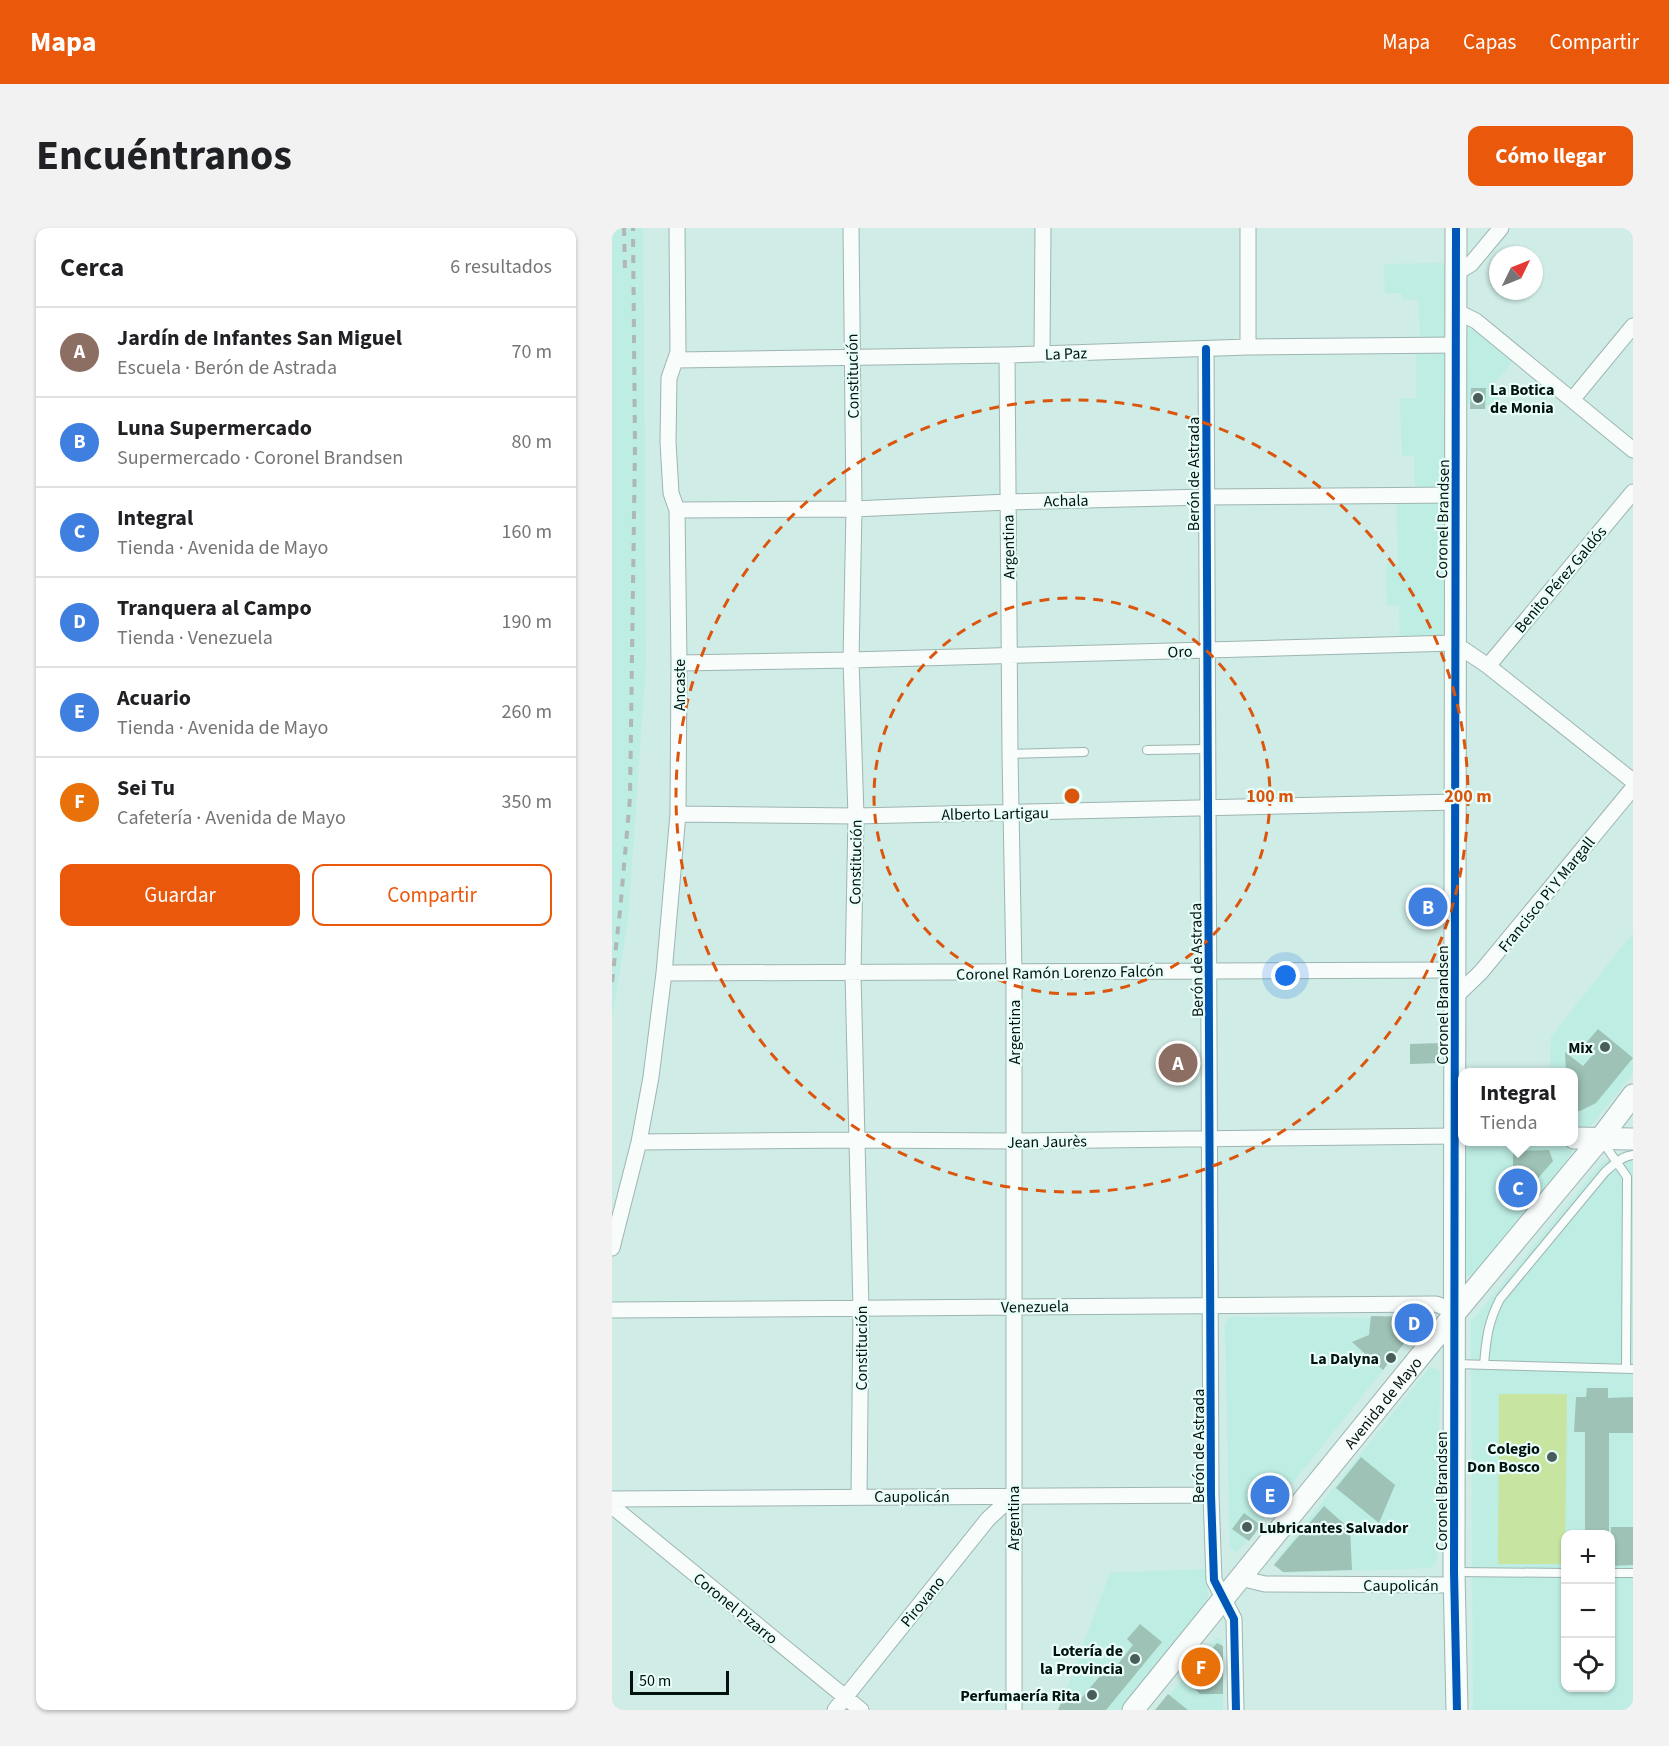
<!DOCTYPE html>
<html lang="es">
<meta charset="utf-8">
<style>
:root{--surface:#fff;--page:#f2f2f2;--text:#202124;--muted:#757577;--line:#e0e0e0;--accent:#ea580c}
body{margin:0;font-family:"Source Sans 3",sans-serif;background:var(--page);color:var(--text)}
.controls{position:absolute;right:18px;bottom:18px;display:grid;overflow:hidden;border-radius:12px;box-shadow:0 2px 4px #0004}
.controls button{width:54px;height:54px;display:grid;place-items:center;padding:0;border:0;border-bottom:2px solid var(--line);background:var(--surface);color:var(--text);font:30px sans-serif}
.compass{position:absolute;left:877px;top:18px;width:54px;height:54px;border-radius:50%;background:var(--surface);box-shadow:0 2px 4px #0004;rotate:47deg}
.scale{position:absolute;left:18px;bottom:15px;width:99px;box-sizing:border-box;padding-left:6px;border:3px solid #01120f;border-top:0;font-size:16px;line-height:21px;white-space:nowrap;color:#01120f;-webkit-text-stroke:4px #e9fdf9;paint-order:stroke}
.you{position:absolute;left:674px;top:748px;width:21px;height:21px;margin:-15px;border:4px solid #fff;border-radius:50%;background:#1a73e8;box-shadow:0 0 0 9px #1a73e833}
.badge{display:grid;place-items:center;width:39px;height:39px;border-radius:50%;background:var(--accent);color:#fff;font-size:20px;font-weight:700}
.pin{position:absolute;translate:-50% -50%;border:3px solid #fff;box-shadow:0 2px 6px #0006}
.popup{position:absolute;left:846px;top:840px;width:120px;height:78px;box-sizing:border-box;display:grid;place-content:center;border-radius:12px;background:var(--surface);filter:drop-shadow(0 2px 4px #0005);font-size:20px;white-space:nowrap;color:var(--muted)}
.popup b{font-size:22px;color:var(--text)}
.popup::after{content:'';position:absolute;left:50%;top:100%;margin-left:-12px;border:12px solid transparent;border-top-color:var(--surface)}
.list{margin:0;padding:0;list-style:none}
h2{display:flex;justify-content:space-between;align-items:center;height:78px;margin:0;padding:0 24px;font-size:26px}
h2 small{font-size:20px;font-weight:400;color:var(--muted)}
.list li{display:grid;grid-template-columns:39px 1fr auto;gap:18px;align-items:center;box-sizing:border-box;height:90px;padding:0 24px;border-top:2px solid var(--line)}
.list b{display:block;font-size:22px;white-space:nowrap}
.list p{margin:0;font-size:20px;white-space:nowrap;color:var(--muted)}
.list em{font-size:20px;font-style:normal;color:var(--muted)}
.actions{display:flex;gap:12px;padding:18px 24px}
.actions a{flex:1;padding:14px 0;border:2px solid var(--accent);border-radius:12px;text-align:center;font-size:21px;color:var(--accent)}
.actions .main{background:var(--accent);color:#fff}
.icon{flex:none;width:33px;height:33px;fill:none;stroke:currentColor;stroke-width:2;stroke-linecap:round;stroke-linejoin:round}
.map{position:relative;flex:none;width:1021px;height:1482px;overflow:hidden;border-radius:12px}
header{display:flex;align-items:center;gap:36px;box-sizing:border-box;height:84px;padding:0 30px;background:var(--accent);color:#fff}
header strong{font-size:28px}
nav{display:flex;gap:33px;margin-inline-start:auto;font-size:21px}
.intro{display:flex;align-items:center;justify-content:space-between;box-sizing:border-box;height:144px;padding:0 36px}
h1{margin:0;font-size:42px}
.button{padding:15px 27px;border-radius:12px;background:var(--accent);color:#fff;font-size:21px;font-weight:700}
main{display:flex;gap:36px;padding:0 36px}
aside{flex:1;background:var(--surface);border-radius:12px;box-shadow:0 2px 4px #0004}
.map>svg:first-child{display:block}
</style>
<header>
<strong>Mapa</strong>
<nav><a>Mapa</a><a>Capas</a><a>Compartir</a></nav>
</header>
<div class="intro"><h1>Encuéntranos</h1><a class="button">Cómo llegar</a></div>
<main>
<aside>
<h2>Cerca<small>6 resultados</small></h2>
<ul class="list">
<li><span class="badge" style="background:#8d6e63">A</span><div><b>Jardín de Infantes San Miguel</b><p>Escuela · Berón de Astrada</p></div><em>70 m</em></li>
<li><span class="badge" style="background:#3f7fe0">B</span><div><b>Luna Supermercado</b><p>Supermercado · Coronel Brandsen</p></div><em>80 m</em></li>
<li><span class="badge" style="background:#3f7fe0">C</span><div><b>Integral</b><p>Tienda · Avenida de Mayo</p></div><em>160 m</em></li>
<li><span class="badge" style="background:#3f7fe0">D</span><div><b>Tranquera al Campo</b><p>Tienda · Venezuela</p></div><em>190 m</em></li>
<li><span class="badge" style="background:#3f7fe0">E</span><div><b>Acuario</b><p>Tienda · Avenida de Mayo</p></div><em>260 m</em></li>
<li><span class="badge" style="background:#e8710a">F</span><div><b>Sei Tu</b><p>Cafetería · Avenida de Mayo</p></div><em>350 m</em></li>
</ul>
<div class="actions"><a class="main">Guardar</a><a>Compartir</a></div>
</aside>
<div class="map">
<svg width="1021" height="1482" viewBox="0 0 1021 1482">
<rect width="100%" height="100%" fill="#cfece6"/>
<!-- built -->
<path fill="#bdede3" fill-rule="evenodd" d="M0,0H31L34,435L16,691L0,791Z
M835,35L834,109L808,110L807,72L790,71L789,65H773L772,36Z
M860,99L902,132L881,157L891,179L851,176L852,103Z
M804,122L832,123L835,126L833,258L829,259L803,260L802,228H790L788,171L804,170Z
M826,271L835,275L834,406L830,408L788,410L787,377H775L774,336H786L785,272Z
M1021,705V845L977,900L962,903V844H938L939,809Z
M952,914L956,916L960,921L958,929L863,1046L855,1048L851,1044L850,919L854,916Z
M1014,922H1021V1482H861L859,1094L989,936ZM954,1306H999V1460H954Z
M618,1089L805,1090L808,1096L625,1324L618,1320L613,1096Z
M818,1139L828,1143L825,1333L819,1340L673,1345L662,1335Z
M596,1341V1373L591,1382L510,1482H447L498,1345Z
M605,1409L610,1413L611,1482H545Z"/>
<!-- green -->
<path fill="#c7e5a1" d="M887,1166H955L953,1336H886Z"/>
<!-- building -->
<path fill="#9ec2b6" d="M859,160H874L873,181H858Z
M830,669V688L800,689V670Z
M986,801L1021,830L984,875L968,883H962V844H954L953,824L971,838L984,823L974,815Z
M828,815L829,835L798,836V816Z
M937,922L941,933L906,973L893,962L906,947L901,943V923Z
M759,1088L804,1089L808,1095L771,1142L740,1114L757,1107Z
M975,1160H996V1170L1021,1169V1205H997V1306H973V1204H962L964,1169H974Z
M749,1229L783,1257L767,1295L724,1260Z
M653,1254L671,1267L663,1279L645,1266Z
M712,1278L738,1301L740,1342L671,1344L662,1337Z
M632,1285L649,1297L637,1313L620,1301Z
M999,1299H1021V1337L999,1338Z
M528,1396L550,1414L494,1482H446L454,1462L467,1473L493,1442L498,1446L521,1417L515,1411Z
M605,1415L611,1418V1466H588L573,1452Z
M556,1466L576,1482H543Z"/>
<g fill="none" stroke-linecap="round" stroke-linejoin="round">
<defs>
<path id="lane" d="M535,522L595,521
M398,526L472,524
M990,913L1015,949L1014,1141
M843,1136L1021,1141
M872,1137C874,1112 876,1094 888,1071L993,944C1001,937 1010,928 1021,927
M844,1344L954,1345
M999,1345H1021"/>
<path id="street" d="M239,0L242,281L239,432L244,588L241,745L249,1081L247,1269
M636,0V119
M844,45L859,36L889,0
M844,83L864,93L1021,222
M594,121L599,1267L602,1352L622,1391L624,1482
M430,125L431,0
M395,127L398,526L402,744V1482
M64,132L395,127L636,119L845,117
M960,172L1021,98
M65,282L242,281L396,274L594,269L844,267
M67,435L239,432L842,415L876,438L1021,553
M876,438L1021,264
M66,586L244,588L844,574
M52,745L843,742
M843,769L869,744L1021,560
M27,914L244,912L402,913L844,908
M0,1020L27,914L39,849L52,745L66,586L67,435L65,282L59,265L56,214L57,150L66,124L65,0
M0,1082L824,1076L844,1084
M0,1271L599,1267
M0,1278L249,1482
M628,1350L653,1356L842,1357
M223,1482L376,1291L401,1268"/>
<g id="secondary">
<path d="M844,0L842,1344L845,1482"/>
<path d="M962,910L1021,911"/>
<path id="s1" d="M521,1482L844,1084L988,911L1021,867"/>
</g>
</defs>
<!-- lane casing -->
<use href="#lane" stroke="#9eb5b1" stroke-width="10"/>
<!-- street casing -->
<use href="#street" stroke="#9eb5b1" stroke-width="17"/>
<!-- secondary casing -->
<use href="#secondary" stroke="#9eb5b1" stroke-width="23"/>
<!-- lane -->
<use href="#lane" stroke="#f8fcfb" stroke-width="8"/>
<!-- street -->
<use href="#street" stroke="#f8fcfb" stroke-width="15"/>
<!-- secondary -->
<use href="#secondary" stroke="#f8fcfb" stroke-width="21"/>
<!-- rail -->
<path stroke="#b0b7b6" stroke-width="4" stroke-dasharray="8 8" stroke-linecap="butt" d="M12,0L13,42
M0,754L8,683L18,570L23,218L21,0"/>
<defs>
<path id="cycleway" d="M844,0L842,1344L845,1482
M594,121L599,1267L602,1352L622,1391L624,1482"/>
</defs>
<!-- cycleway casing -->
<use href="#cycleway" stroke="#e9fdf9" stroke-width="11"/>
<!-- cycleway -->
<use href="#cycleway" stroke="#0057b8" stroke-width="8"/>
</g>
<!-- distance rings -->
<g fill="none" stroke="#dc550c" stroke-width="3" stroke-dasharray="10 8">
<circle cx="460" cy="568" r="198"/>
<circle cx="460" cy="568" r="396"/>
</g>
<!-- markers -->
<g fill="#495e5a" stroke="#e9fdf9" stroke-width="2">
<circle cx="866" cy="170" r="6"/>
<circle cx="993" cy="819" r="6"/>
<circle cx="779" cy="1130" r="6"/>
<circle cx="940" cy="1229" r="6"/>
<circle cx="635" cy="1299" r="6"/>
<circle cx="523" cy="1431" r="6"/>
<circle cx="480" cy="1467" r="6"/>
</g>
<g text-anchor="middle" stroke-width="4.5" stroke-linejoin="round" paint-order="stroke">
<!-- street labels -->
<g font-size="16" fill="#01120f" stroke="#e9fdf9">
<text transform="translate(454 125) rotate(-2)" y="6">La Paz</text>
<text transform="translate(240 148) rotate(-91)" y="6">Constitución</text>
<text transform="translate(581 246) rotate(-90)" y="6">Berón de Astrada</text>
<text transform="translate(454 272) rotate(-1)" y="6">Achala</text>
<text transform="translate(830 291) rotate(-89)" y="6">Coronel Brandsen</text>
<text transform="translate(396 319) rotate(-91)" y="6">Argentina</text>
<text transform="translate(948 351) rotate(-50)" y="6">Benito Pérez Galdós</text>
<text transform="translate(568 423) rotate(-2)" y="6">Oro</text>
<text transform="translate(67 457) rotate(-90)" y="6">Ancaste</text>
<text transform="translate(383 585) rotate(-1)" y="6">Alberto Lartigau</text>
<text transform="translate(243 634) rotate(-89)" y="6">Constitución</text>
<text transform="translate(934 666) rotate(-51)" y="6">Francisco Pi Y Margall</text>
<text transform="translate(584 732) rotate(-91)" y="6">Berón de Astrada</text>
<text transform="translate(448 744) rotate(-1)" y="6">Coronel Ramón Lorenzo Falcón</text>
<text transform="translate(830 777) rotate(-90)" y="6">Coronel Brandsen</text>
<text transform="translate(402 804) rotate(-90)" y="6">Argentina</text>
<text transform="translate(435 913) rotate(-1)" y="6">Jean Jaurès</text>
<text transform="translate(423 1078) rotate(-1)" y="6">Venezuela</text>
<text transform="translate(249 1120) rotate(-90)" y="6">Constitución</text>
<text dy="6" stroke="none"><textPath href="#s1" startOffset="396">Avenida de Mayo</textPath></text>
<text transform="translate(586 1218) rotate(-90)" y="6">Berón de Astrada</text>
<text transform="translate(829 1263) rotate(-90)" y="6">Coronel Brandsen</text>
<text x="300" y="1274">Caupolicán</text>
<text transform="translate(401 1290) rotate(-90)" y="6">Argentina</text>
<text x="789" y="1363">Caupolicán</text>
<text transform="translate(310 1373) rotate(-51)" y="6">Pirovano</text>
<text transform="translate(124 1380) rotate(39)" y="6">Coronel Pizarro</text>
</g>
<!-- poi labels -->
<g font-size="16" font-weight="bold" fill="#01120f" stroke="#e9fdf9" text-anchor="end">
<text x="878" y="167" text-anchor="start">La Botica<tspan x="878" dy="18">de Monia</tspan></text>
<text x="981" y="825">Mix</text>
<text x="767" y="1136">La Dalyna</text>
<text x="928" y="1226">Colegio<tspan x="928" dy="18">Don Bosco</tspan></text>
<text x="647" y="1305" text-anchor="start">Lubricantes Salvador</text>
<text x="511" y="1428">Lotería de<tspan x="511" dy="18">la Provincia</tspan></text>
<text x="468" y="1473">Perfumaería Rita</text>
</g>
</g>
<circle cx="460" cy="568" r="9" fill="#dc550c" stroke="#e9fdf9" stroke-width="3"/>
<g font-size="18" text-anchor="middle" font-weight="bold" fill="#dc550c" stroke="#e9fdf9" stroke-width="4.5" stroke-linejoin="round" paint-order="stroke">
<text x="658" y="574">100 m</text>
<text x="856" y="574">200 m</text>
</g>
</svg>
<div class="controls">
<button>+</button>
<button>−</button>
<button><svg class="icon" aria-label="locate" viewBox="0 0 24 24"><circle cx="12" cy="12" r="6"/><path d="M12 2v4M12 18v4M2 12h4M18 12h4"/></svg></button>
</div>
<svg class="compass" viewBox="-18 -18 36 36"><path d="M0-13l5 13h-10z" fill="#e53935"/><path d="M0 13l5-13h-10z" fill="#757577"/></svg>
<div class="scale">50 m</div>
<div class="you"></div>
<div class="pin badge" style="left:566px;top:835px;background:#8d6e63">A</div>
<div class="pin badge" style="left:816px;top:679px;background:#3f7fe0">B</div>
<div class="pin badge" style="left:906px;top:960px;background:#3f7fe0">C</div>
<div class="popup"><b>Integral</b>Tienda</div>
<div class="pin badge" style="left:802px;top:1095px;background:#3f7fe0">D</div>
<div class="pin badge" style="left:658px;top:1267px;background:#3f7fe0">E</div>
<div class="pin badge" style="left:589px;top:1439px;background:#e8710a">F</div>
</div>
</main>
